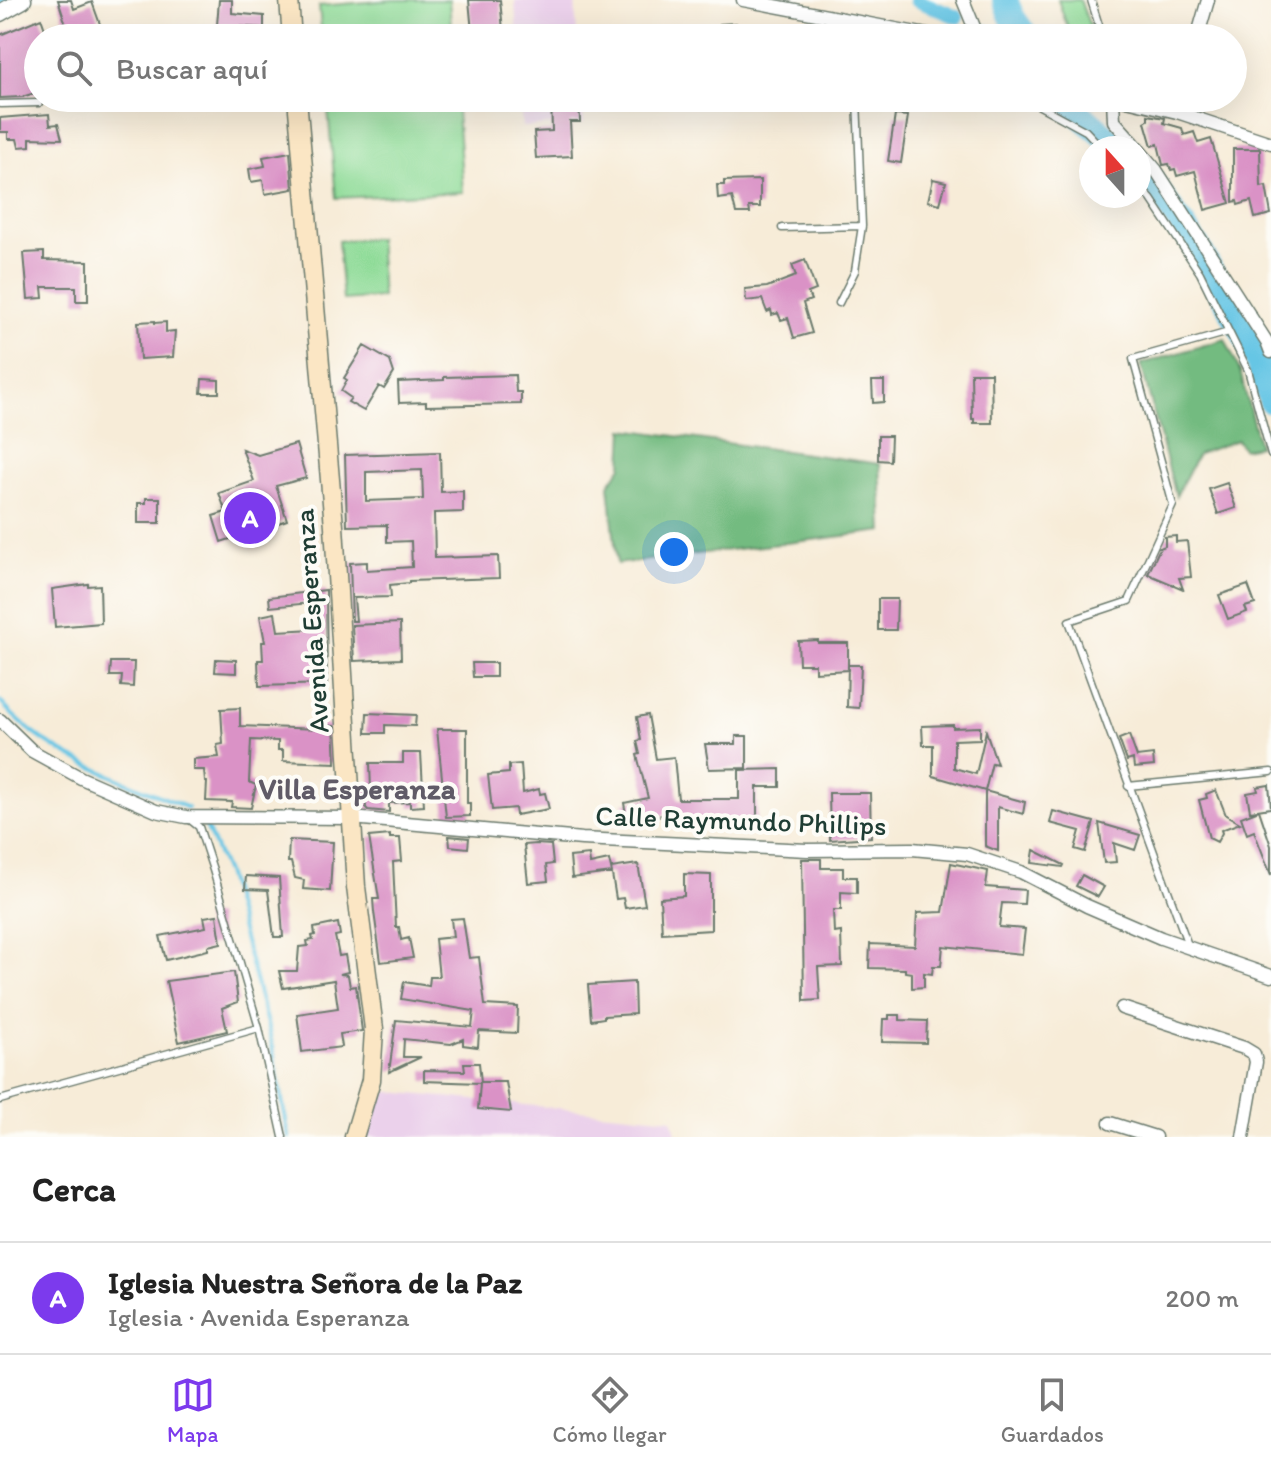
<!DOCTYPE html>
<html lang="es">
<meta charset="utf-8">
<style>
:root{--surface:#fff;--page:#f6f6f6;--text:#222;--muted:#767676;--line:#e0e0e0;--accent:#7c3aed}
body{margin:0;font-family:Itim,sans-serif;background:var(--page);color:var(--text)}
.compass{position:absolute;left:1079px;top:136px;width:72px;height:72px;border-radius:50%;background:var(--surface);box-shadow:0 8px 32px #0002;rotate:339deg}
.you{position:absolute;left:674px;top:552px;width:28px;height:28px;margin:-20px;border:6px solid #fff;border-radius:50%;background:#1a73e8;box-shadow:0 0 0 12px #1a73e833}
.badge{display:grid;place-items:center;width:52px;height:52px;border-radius:50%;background:var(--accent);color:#fff;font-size:26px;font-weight:700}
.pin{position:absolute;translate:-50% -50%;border:4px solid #fff;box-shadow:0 2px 8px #0006}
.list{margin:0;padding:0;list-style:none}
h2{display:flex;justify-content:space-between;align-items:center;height:104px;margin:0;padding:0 32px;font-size:34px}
h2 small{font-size:26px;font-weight:400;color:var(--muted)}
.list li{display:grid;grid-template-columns:52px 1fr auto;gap:24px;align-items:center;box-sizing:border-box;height:112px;padding:0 32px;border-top:2px solid var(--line)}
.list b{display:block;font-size:30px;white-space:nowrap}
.list p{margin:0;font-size:26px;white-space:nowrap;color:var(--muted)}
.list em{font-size:26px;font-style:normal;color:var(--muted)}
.icon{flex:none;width:44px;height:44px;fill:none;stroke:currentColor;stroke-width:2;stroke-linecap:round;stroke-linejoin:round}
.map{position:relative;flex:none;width:1271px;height:1137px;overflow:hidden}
.search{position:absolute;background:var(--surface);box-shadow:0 8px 32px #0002;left:24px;right:24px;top:24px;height:88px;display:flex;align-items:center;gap:20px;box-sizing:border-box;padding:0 28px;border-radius:44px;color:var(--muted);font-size:30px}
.sheet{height:216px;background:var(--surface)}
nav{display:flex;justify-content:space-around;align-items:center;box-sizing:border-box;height:112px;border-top:2px solid var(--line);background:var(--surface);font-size:22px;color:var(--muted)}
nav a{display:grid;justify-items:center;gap:4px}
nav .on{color:var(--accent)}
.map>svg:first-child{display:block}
</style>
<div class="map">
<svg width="1271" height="1137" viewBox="0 0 1271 1137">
<rect width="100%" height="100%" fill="#fdfcf7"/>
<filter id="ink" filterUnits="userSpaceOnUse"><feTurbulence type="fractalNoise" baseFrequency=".0125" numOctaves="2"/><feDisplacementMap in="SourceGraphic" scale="16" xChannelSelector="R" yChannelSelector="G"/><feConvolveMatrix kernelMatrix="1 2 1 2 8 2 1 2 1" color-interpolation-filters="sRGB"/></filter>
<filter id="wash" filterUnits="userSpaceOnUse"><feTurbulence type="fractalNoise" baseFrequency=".006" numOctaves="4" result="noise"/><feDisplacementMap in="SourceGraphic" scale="32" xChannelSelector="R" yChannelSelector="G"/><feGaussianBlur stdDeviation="1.8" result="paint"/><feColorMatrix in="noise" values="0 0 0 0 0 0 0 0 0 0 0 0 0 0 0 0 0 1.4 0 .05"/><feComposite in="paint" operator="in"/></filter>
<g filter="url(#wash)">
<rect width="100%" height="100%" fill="#f7ecd8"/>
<!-- built -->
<path fill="#ebd1eb" d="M515,0H575L577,38H517Z
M520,98H582L584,123L522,127Z
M380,1091L672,1119L677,1137H367Z"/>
<!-- green -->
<path fill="#8fdb98" stroke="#578c66" stroke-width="2" d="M393,0H449L452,38H322L319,6Z
M1058,0H1080L1090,27L1070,34Z
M327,98H456L463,192L336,198Z
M378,238L382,297L343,300L338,241Z"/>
<!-- forest -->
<path fill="#73bb80" stroke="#497c5a" stroke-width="2" d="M1225,339L1240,371L1259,446L1243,449L1237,440L1198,454L1176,496L1141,364Z
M624,429L880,464L883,531L617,564L609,485L622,466Z"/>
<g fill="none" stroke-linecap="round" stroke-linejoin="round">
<!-- stream -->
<path stroke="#66c6e5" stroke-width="4" d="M0,701C47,758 123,779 188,808
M206,826L227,875L270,1035L289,1137"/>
<!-- canal -->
<path stroke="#66c6e5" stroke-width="14" d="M916,0L957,17
M0,1L2,0
M986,31L1001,38"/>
<!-- river -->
<path stroke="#66c6e5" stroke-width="26" d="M1005,0L1012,17L1027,38
M1068,98L1078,113L1119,148
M1139,165L1199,249L1256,356L1271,401"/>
</g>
<g id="blocks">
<!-- building -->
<path fill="#da92c6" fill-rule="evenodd" d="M58,0H71L74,9L92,2L105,38H38V53L34,55L38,65V92L22,97L0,98V35L41,18L46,32L66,25Z
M219,0H232V13L264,16V28L217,25Z
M469,0H500L503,30H498L499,38H478L477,32H472Z
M736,23V38H721L720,24Z
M551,98H579L580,122H570L572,156L536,158L534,132L552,131Z
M49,114L50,125L58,124L62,139L30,138V146L19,147L17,139H8V132H0V118Z
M895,115L908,116L901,163L888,161Z
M1148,115L1165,118L1164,123L1182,128L1184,135L1194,132L1198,143L1211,139L1230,203L1205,210L1195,171L1177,176L1175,169L1171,170L1169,164L1163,165L1158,144L1152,146L1145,122L1148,120Z
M1233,149H1260L1261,187L1266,186L1271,214L1255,218L1251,201L1238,205L1237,201L1233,202Z
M290,152L293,189L265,194L263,180L251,182L249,169L265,166L263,157Z
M933,179L946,182L940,204L928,201Z
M760,180V207H749L750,213H736L732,197L718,199L717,185H724V181Z
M44,252V260L88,261V301H76V287H42L43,298L28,299L24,253Z
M805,260L816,290L808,293L811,300L803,303L812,333L794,338L788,318L781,320L778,313L772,315L771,310L767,312L762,299L746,301L745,289L767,287L796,276L792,265Z
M155,321V323L166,322V332L175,331L173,357L140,359L138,322Z
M364,346L390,361L394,373L384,389L379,386L364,411L348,402L351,398L341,391L347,380L344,378Z
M971,373H991L992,423H974V419H972Z
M515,375L516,392H521V404L426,406V402L399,403L398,382L444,380V377Z
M202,379L219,380V393H201Z
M872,381H884V402L873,403Z
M878,436H891L890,461L878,460Z
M296,444L306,478L276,486L287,520L221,542L213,516L226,512L219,493L254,481L242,449L258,455Z
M440,452L441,492L463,491V512L434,513L435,558L498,556L499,578L409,581V583L390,585L391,597L354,598L356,621H352L350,563L367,562V570L412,567L411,541L387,542V525L347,526L345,455ZM422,470L423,499L366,501V472Z
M1227,483L1236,508L1218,514L1209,489Z
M146,498H160V523H138V503H146Z
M1176,536V542L1187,541L1191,577L1179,578L1183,589L1148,574L1160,548L1165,546V537Z
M88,584V586L100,585L101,623L55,627L52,589Z
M1248,585L1255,604L1245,607L1247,612L1228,619L1219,595Z
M326,590L327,684L259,686L258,660H263L262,642H265L260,616L275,613L278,631L313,629L310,603L270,607L269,597Z
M878,599H897L896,630H878Z
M400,623L401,659L354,661L352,625Z
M818,640V643H848V670L815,672V664H799L798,641Z
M216,659L236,660V673L215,672Z
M111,662H134L133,687L121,686L122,676H110Z
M472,663H496V677H473Z
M848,665H861L859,708L847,707Z
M240,708V726L320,729V725L334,726L336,763L283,761V750H278V741L251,740L249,782L256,785L251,808L231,807L232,802L206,801L207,782H205L204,770H193V759L219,757L217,745L223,744L221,709Z
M367,713L416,715L415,726L385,725V733H366Z
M648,715L656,759L674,757L678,799H739V770L780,769V787H757V825L679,826V822H672L671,814L627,820L624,803L648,798L637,755L640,754L637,741L641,740L637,717Z
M953,725V728L980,727V739L954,740V768L976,774L986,731L997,764L992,763L985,791L933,776V745H923L922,726Z
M437,729H467V803H470V816L446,817Z
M1129,735L1137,757L1153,755L1154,766L1134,768L1133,759L1127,761L1119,739Z
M736,736H747V768L709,769L705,744H736Z
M403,753H421L424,806L410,807V802L389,803V812L368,810L366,808L365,790H371L370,763H403Z
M521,764L523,793L539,789L540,794L545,793L549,809L516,815L515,808L492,810L488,775L509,773V765Z
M1269,785L1271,808L1250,811L1247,793L1258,791L1257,787Z
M1216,790L1226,815L1240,823L1221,830L1222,833L1217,842L1209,838L1199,800L1207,798L1206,794Z
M985,791L1025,802L1023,814L998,807V851L985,846Z
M829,793H870L871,837L830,840Z
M1259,810L1271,846V875L1254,831L1247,834L1241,817Z
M1053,811L1094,822L1085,852L1075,849L1080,831L1050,823Z
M1099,823L1140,835L1135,850L1114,843L1116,862L1104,863Z
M390,835V838H400L402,861L393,862L396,927H399L401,940L409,938L413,958L381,962L374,912L373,899H379L369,837Z
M449,836L469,838L468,848L450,846Z
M289,840L333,842L330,891L303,889L304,880L295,878L291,862H288Z
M536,844L551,845L553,864L546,865L548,881L528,883L524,845Z
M1034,850L1064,865L1063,867L1032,863Z
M589,855L590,864L609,860L612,873L572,878L570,857Z
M802,859H821V868H843V877H857V893L841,892V910H833L834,933L841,932L842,966L818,967L820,1000L804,1001Z
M951,863L988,871L986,887L1025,890L1024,904L1002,903L999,927L1025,929L1022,954L943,946L941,966H933L932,974L924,973V987L912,988V973L905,972V969L869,968L870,944L915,946L917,913L943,912Z
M638,864L645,905L625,908L623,898L616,899L611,868Z
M684,874L711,875V930L662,933L660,898L684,896Z
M1082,875L1104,887L1098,897L1076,886Z
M246,876L279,878L283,937H274L268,890L245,889Z
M217,915L221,943L208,946V950L166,960L160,936L206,927L204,917Z
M463,918L469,958L479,957L485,1005L518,1007L517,1033L479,1031L478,1047L463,1045V1039L451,1044L404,1039L403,1057H421L389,1072L396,1020L472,1027L474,1011L401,999L404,982L429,986L430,977H439L435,939L453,937L451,919Z
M338,923L340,935L335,936L339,956L345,955L348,972L340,974L348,975L350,987L356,986L362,1031L340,1034L342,1047L302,1052L297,1014L338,1008L334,980L283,988L279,971H297L299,947L308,946L307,941L313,940L312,936L315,935L314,928Z
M234,972L238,1002L222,1008L227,1031L179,1042L166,981Z
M634,982L635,1014L604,1016V1018L591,1020L588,985Z
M889,1015H900V1020L927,1021L926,1043L882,1042L883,1019H889Z
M464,1063H479L481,1082H506L511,1112L478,1109L480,1083L424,1081V1070L465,1071Z"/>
</g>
</g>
<g filter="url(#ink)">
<use href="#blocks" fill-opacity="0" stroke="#6b7a6d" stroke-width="2"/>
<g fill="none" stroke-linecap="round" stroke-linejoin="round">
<defs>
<path id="service" d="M1091,0L1103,38
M853,22L854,38
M1025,98L1086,131L1102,148
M0,104L39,103
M1139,186L1151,199L1200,273L1229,332L1248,370L1271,455
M782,228L862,226
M839,303L855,271L862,226L857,98
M1128,786L1271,772
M189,819L199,827L213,870L259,1028L283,1137
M1188,945L1069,621L1129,601L1173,505L1133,359L1229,332
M0,1100L259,1028"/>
<path id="minor" d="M743,0L943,38
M963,0L974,27L973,38
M1197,38L1208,0
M1113,98L1114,121L1138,148
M1118,98L1177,112L1271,143
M1139,150L1156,170L1268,344L1271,352
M0,720L32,751L81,778L156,811L186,817L352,818L582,839L807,850L912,849L967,854L1021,872L1087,906L1161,938L1271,976
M1122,1008L1244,1048L1254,1054L1256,1062L1243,1137
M1110,1123L1155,1137"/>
<path id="tertiary" d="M0,13L23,0"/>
<path id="secondary" d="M289,0L292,38
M297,98L334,526L356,887L374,1029L371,1080L354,1137"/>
</defs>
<!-- service casing -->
<use href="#service" stroke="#6b7a6d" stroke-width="9"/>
<!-- minor casing -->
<use href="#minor" stroke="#6b7a6d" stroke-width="15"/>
<!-- tertiary casing -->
<use href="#tertiary" stroke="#6b7a6d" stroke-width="19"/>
<!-- secondary casing -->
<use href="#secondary" stroke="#6b7a6d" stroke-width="21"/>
<!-- service -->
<use href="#service" stroke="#fff" stroke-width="6"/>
<!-- minor -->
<use href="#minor" stroke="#fff" stroke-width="12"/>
<!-- tertiary -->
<use href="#tertiary" stroke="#fff" stroke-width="16"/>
<!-- secondary -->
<use href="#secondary" stroke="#fbe6c4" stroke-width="18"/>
</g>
</g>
<g text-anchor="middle" stroke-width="8" stroke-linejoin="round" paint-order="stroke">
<!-- street labels -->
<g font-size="28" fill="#1f3d34" stroke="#fdfcf7">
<text transform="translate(311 621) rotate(-94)" y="10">Avenida Esperanza</text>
<text transform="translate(741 820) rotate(2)" y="10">Calle Raymundo Phillips</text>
</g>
<!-- neighbourhood labels -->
<g font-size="30" font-weight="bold" fill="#605b67" stroke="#fdfcf7">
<text x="357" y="799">Villa Esperanza</text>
</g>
</g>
</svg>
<svg class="compass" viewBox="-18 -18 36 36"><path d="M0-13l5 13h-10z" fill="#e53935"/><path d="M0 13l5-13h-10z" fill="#767676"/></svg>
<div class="you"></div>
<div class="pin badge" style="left:250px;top:518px">A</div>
<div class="search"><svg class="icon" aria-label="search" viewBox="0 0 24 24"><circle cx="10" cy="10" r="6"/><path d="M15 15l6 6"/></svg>Buscar aquí</div>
</div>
<section class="sheet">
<h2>Cerca<small></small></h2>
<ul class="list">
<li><span class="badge">A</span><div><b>Iglesia Nuestra Señora de la Paz</b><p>Iglesia · Avenida Esperanza</p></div><em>200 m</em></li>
</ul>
</section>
<nav>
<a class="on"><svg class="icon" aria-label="map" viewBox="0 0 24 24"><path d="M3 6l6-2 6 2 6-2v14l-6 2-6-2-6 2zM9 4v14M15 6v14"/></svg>Mapa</a>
<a><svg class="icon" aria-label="directions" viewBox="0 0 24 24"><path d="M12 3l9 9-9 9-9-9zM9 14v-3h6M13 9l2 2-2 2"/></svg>Cómo llegar</a>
<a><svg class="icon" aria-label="saved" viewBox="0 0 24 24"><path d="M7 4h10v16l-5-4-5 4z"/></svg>Guardados</a>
</nav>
